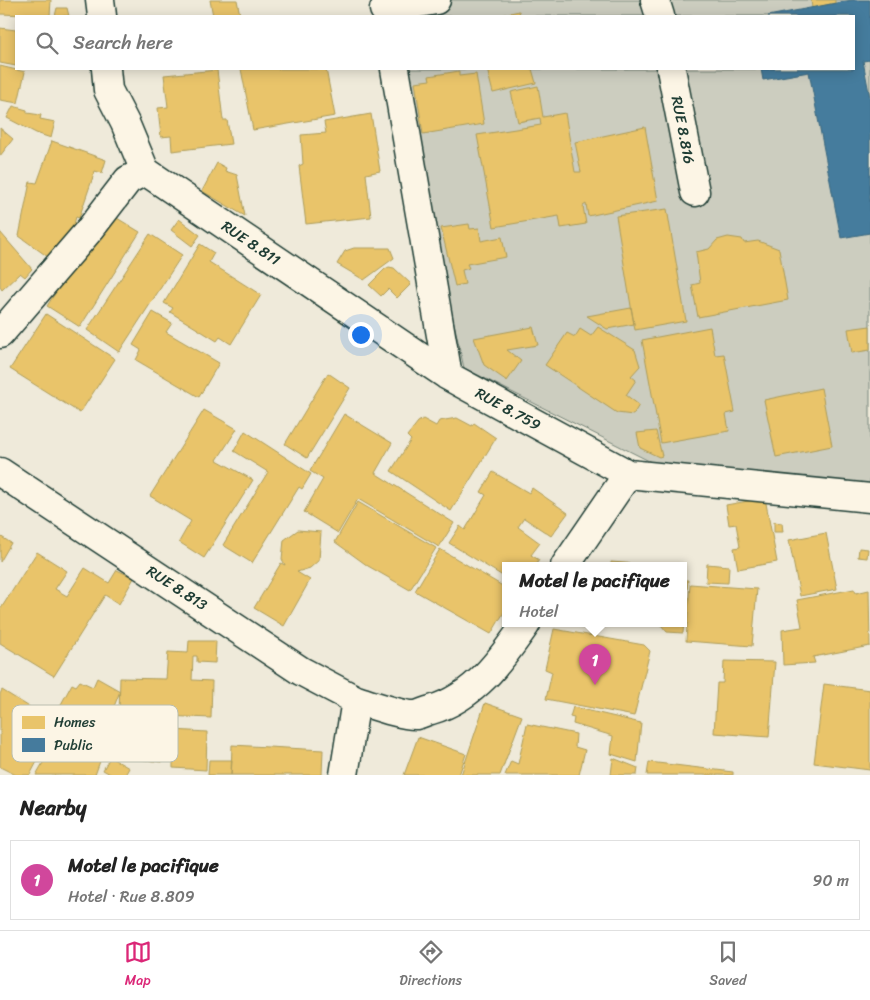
<!DOCTYPE html>
<meta charset="utf-8">
<style>
:root{--surface:#fff;--page:#f2f2f2;--text:#222;--muted:#767676;--line:#e0e0e0;--accent:#db2777}
body{margin:0;font-family:Sriracha,sans-serif;background:var(--page);color:var(--text)}
.you{position:absolute;left:360px;top:334px;width:18px;height:18px;margin:-12px;border:4px solid #fff;border-radius:50%;background:#1a73e8;box-shadow:0 0 0 8px #1a73e833}
.badge{display:grid;place-items:center;width:32px;height:32px;border-radius:50%;background:var(--accent);color:#fff;font-size:16px;font-weight:700}
.pin{position:absolute;translate:-50% -41px;filter:drop-shadow(0 1px 2px #0008)}
.pin::after{content:'';position:absolute;top:26px;width:18px;height:15px;background:inherit;clip-path:polygon(0 0,100% 0,50% 100%)}
.popup{position:absolute;left:502px;top:562px;width:185px;height:65px;box-sizing:border-box;display:grid;place-content:center;border-radius:0px;background:var(--surface);filter:drop-shadow(0 1px 4px #0005);font-size:16px;white-space:nowrap;color:var(--muted)}
.popup b{font-size:19px;color:var(--text)}
.popup::after{content:'';position:absolute;left:50%;top:100%;margin-left:-10px;border:10px solid transparent;border-top-color:var(--surface)}
.list{margin:0;padding:0;list-style:none}
h2{display:flex;justify-content:space-between;align-items:center;height:65px;margin:0;padding:0 20px;font-size:21px}
h2 small{font-size:16px;font-weight:400;color:var(--muted)}
.list li{display:grid;grid-template-columns:32px 1fr auto;gap:15px;align-items:center;box-sizing:border-box;height:80px;margin:0 10px 10px;padding:0 10px;border:1px solid var(--line);border-radius:0px}
.list b{display:block;font-size:19px;white-space:nowrap}
.list p{margin:0;font-size:16px;white-space:nowrap;color:var(--muted)}
.list em{font-size:16px;font-style:normal;color:var(--muted)}
.icon{flex:none;width:28px;height:28px;fill:none;stroke:currentColor;stroke-width:2;stroke-linecap:round;stroke-linejoin:round}
.map{position:relative;flex:none;width:870px;height:775px;overflow:hidden}
.search{position:absolute;background:var(--surface);box-shadow:0 2px 12px #0003;left:15px;right:15px;top:15px;height:55px;display:flex;align-items:center;gap:12px;box-sizing:border-box;padding:0 18px;border-radius:0px;color:var(--muted);font-size:19px}
.sheet{height:155px;background:var(--surface)}
nav{display:flex;justify-content:space-around;align-items:center;box-sizing:border-box;height:70px;border-top:1px solid var(--line);background:var(--surface);font-size:14px;color:var(--muted)}
nav a{display:grid;justify-items:center;gap:2px}
nav .on{color:var(--accent)}
.map>svg:first-child{display:block}
</style>
<div class="map">
<svg width="870" height="775" viewBox="0 0 870 775">
<rect width="100%" height="100%" fill="#efeada"/>
<filter id="ink" filterUnits="userSpaceOnUse"><feTurbulence type="fractalNoise" baseFrequency=".02" numOctaves="2"/><feDisplacementMap in="SourceGraphic" scale="10" xChannelSelector="R" yChannelSelector="G"/><feConvolveMatrix kernelMatrix="1 2 1 2 8 2 1 2 1" color-interpolation-filters="sRGB"/></filter>
<g filter="url(#ink)">
<!-- green -->
<path fill="#cccdbf" stroke="#76857a" d="M396,0H870V491L661,467L464,368L422,180L406,69H854V16H398Z"/>
<!-- homes -->
<path fill="#e9c46a" stroke="#ac9c5a" d="M0,0H51L50,16L0,14Z
M210,0H237L240,15L213,16Z
M811,0H835V3L812,8Z
M57,8H67L69,16H55Z
M519,11L520,16H497Z
M0,28L16,30V66L0,63Z
M0,66L25,72L18,103L0,100Z
M241,69H326L335,116L253,130Z
M487,69H532L536,83L493,93Z
M217,70L223,120H227L231,144L172,151L171,136L161,137L158,108L168,107L164,75Z
M459,71V76L476,74L484,124L423,134L415,82L430,80L429,76Z
M538,86L543,117L565,113L575,172H581L575,142L645,127L658,201L588,216L586,204L583,206L586,224L561,228L559,216L494,227L477,135L541,125L540,118L518,122L511,92Z
M13,106L27,110V113L41,115L40,119L55,122L51,138L36,133L7,118Z
M371,114L380,171L366,174L371,217L306,224L299,166L303,164L301,135L326,133L324,122Z
M0,128L13,139L0,156Z
M52,141L106,160L102,173L95,171L79,218L76,217L70,238L55,262L19,236L30,182L37,183Z
M217,163L226,168L225,171L237,175L245,216L202,191Z
M667,209L686,321L635,330L616,216Z
M107,212L140,232L80,327L47,306Z
M179,219L200,235L192,246L171,230Z
M469,224L470,229L479,228L481,241L502,237L506,257L467,264L469,268L462,270L465,284L455,286L441,228Z
M0,232L32,269L25,277L20,273L2,290L0,287Z
M150,234L182,255L119,352L87,330Z
M728,237L742,239L744,243L758,241L779,249L788,300L698,317L692,285L700,283L696,252L709,249L717,240Z
M200,244L214,253L209,262L261,295L231,344L220,337L217,341L170,312L173,308L164,303Z
M354,248H390L394,258L364,280L337,264L345,251Z
M389,267L394,268L411,284L397,298L388,289L381,296L369,285L385,269Z
M631,308L634,324L607,329L587,316Z
M153,312L172,323L166,332L219,363L199,397L136,360L141,350L133,345Z
M46,314L115,359L80,413L10,369Z
M870,326V350L852,353L848,329Z
M533,327L538,345L507,350L521,361L507,381L484,365L474,338Z
M598,327L635,350L640,366L631,376L636,380L626,395L639,405L633,415L617,413L545,365L567,333L575,337L580,329L591,336Z
M710,327L715,355L724,354L735,412L726,414L729,431L661,443L642,340Z
M328,373L350,388L307,458L285,444Z
M821,388L832,446L776,457L764,400Z
M204,410L237,429L217,460L253,480L204,558L179,542L191,521L150,496Z
M344,414L392,443L375,473L454,523L439,547L358,499L338,533L304,512L323,479L310,471Z
M457,418L472,426L474,423L496,438L451,511L391,471L411,440L407,436L418,422L423,419L436,426L439,421Z
M245,431L311,474L302,489L299,487L252,563L223,545L268,472L234,451Z
M656,431L662,456L659,457L640,448L637,433Z
M493,472L529,493L532,488L568,513L551,536L524,518L518,527L540,543L531,555L539,560L535,566H506V578L449,543L460,526L465,530L486,495L481,492Z
M765,498L777,562L738,569L734,548L740,547L736,524L729,525L726,505Z
M358,502L436,548L410,590L368,566L335,542Z
M774,522L782,523L783,532H774Z
M298,530L321,532L319,560L310,568L297,572L310,580L284,626L254,608L281,563L285,565L282,559L284,540Z
M826,533L837,589L800,596L789,540Z
M0,536L11,543L0,562Z
M859,548L868,549L867,558L858,557Z
M440,549L506,588V609L491,634L415,591Z
M37,552L67,571L55,589L67,596L85,568L109,583L117,570L134,578L119,604L105,595L54,676L0,643V610Z
M611,562L663,566H611Z
M707,564L729,566L728,583L706,582Z
M684,580H688L683,633L667,632L661,625L657,624H684Z
M690,584L757,589L752,646L686,641Z
M854,589L856,593L869,590L870,646L813,657L815,663L783,665L782,630L802,627L797,600Z
M554,629L644,645L650,651L634,716L546,699L552,672L545,669Z
M189,641H216L215,663L197,662V656H193L192,680L212,681L211,718L119,714L120,678L166,679L168,652L188,653Z
M724,661L775,662L769,737L714,733L717,683H723Z
M97,678L120,691L100,743L53,719L72,684L76,686L80,681L93,687Z
M824,684L870,690V770L814,763Z
M2,690L36,711L31,721L52,733L30,775H16L0,767V694Z
M485,703L522,716L500,775H461Z
M573,707L641,723L637,762L611,754L613,736L573,724L574,718L570,717Z
M112,715L166,721L162,762L108,755Z
M527,724L576,734L575,747L585,750L579,775H505L511,761L518,764Z
M63,728L103,753L95,775H36Z
M173,730L207,732L206,770L173,768Z
M418,737L466,754L459,775H404Z
M232,745L323,750L322,775H231Z
M110,757L129,768L125,775H112L103,770Z
M613,758L638,768L637,775H611Z
M209,760H232L231,775H208Z
M649,762L733,772V775H647Z"/>
<!-- public -->
<path fill="#457b9d" stroke="#3a687e" d="M852,0H870V60L863,61L870,98V233L841,238L809,72L763,80L761,69H854V16H768Z"/>
<g fill="none" stroke-linecap="round" stroke-linejoin="round">
<defs>
<path id="minor" d="M100,0L102,16
M655,0L660,16
M384,9L436,0
M106,69L108,90L125,123L145,171L448,376
M395,69L448,376L628,474L870,498
M671,69L695,192
M0,334L91,228L128,180L145,171
M0,472L301,671L356,700
M565,566L628,474
M344,775L356,700C370,704 403,716 416,715C421,714 426,711 431,710C475,697 501,660 526,624"/>
</defs>
<!-- minor casing -->
<use href="#minor" stroke="#1f3d34" stroke-width="31"/>
<!-- minor -->
<use href="#minor" stroke="#fcf5e5" stroke-width="28"/>
</g>
</g>
<g text-anchor="middle" stroke-width="5" stroke-linejoin="round" paint-order="stroke">
<!-- street labels -->
<g font-size="15" fill="#1f3d34" stroke="#fcf5e5">
<text transform="translate(683 130) rotate(79)" y="5">RUE 8.816</text>
<text transform="translate(251 243) rotate(34)" y="5">RUE 8.811</text>
<text transform="translate(508 409) rotate(29)" y="5">RUE 8.759</text>
<text transform="translate(177 588) rotate(33)" y="5">RUE 8.813</text>
</g>
</g>
<!-- legend -->
<rect x="12" y="705" width="166" height="57" rx="8" fill="#fcf5e5" stroke="#babeb0" stroke-width="1"/>
<rect x="22" y="716" width="23" height="13" fill="#e9c46a"/>
<rect x="22" y="738" width="23" height="14" fill="#457b9d"/>
<g font-size="14" fill="#1f3d34">
<text x="54" y="727">Homes</text>
<text x="54" y="750">Public</text>
</g>
</svg>
<div class="you"></div>
<div class="pin badge" style="left:595px;top:685px;background:#d1479c">1</div>
<div class="popup"><b>Motel le pacifique</b>Hotel</div>
<div class="search"><svg class="icon" aria-label="search" viewBox="0 0 24 24"><circle cx="10" cy="10" r="6"/><path d="M15 15l6 6"/></svg>Search here</div>
</div>
<section class="sheet">
<h2>Nearby<small></small></h2>
<ul class="list">
<li><span class="badge" style="background:#d1479c">1</span><div><b>Motel le pacifique</b><p>Hotel · Rue 8.809</p></div><em>90 m</em></li>
</ul>
</section>
<nav>
<a class="on"><svg class="icon" aria-label="map" viewBox="0 0 24 24"><path d="M3 6l6-2 6 2 6-2v14l-6 2-6-2-6 2zM9 4v14M15 6v14"/></svg>Map</a>
<a><svg class="icon" aria-label="directions" viewBox="0 0 24 24"><path d="M12 3l9 9-9 9-9-9zM9 14v-3h6M13 9l2 2-2 2"/></svg>Directions</a>
<a><svg class="icon" aria-label="saved" viewBox="0 0 24 24"><path d="M7 4h10v16l-5-4-5 4z"/></svg>Saved</a>
</nav>
